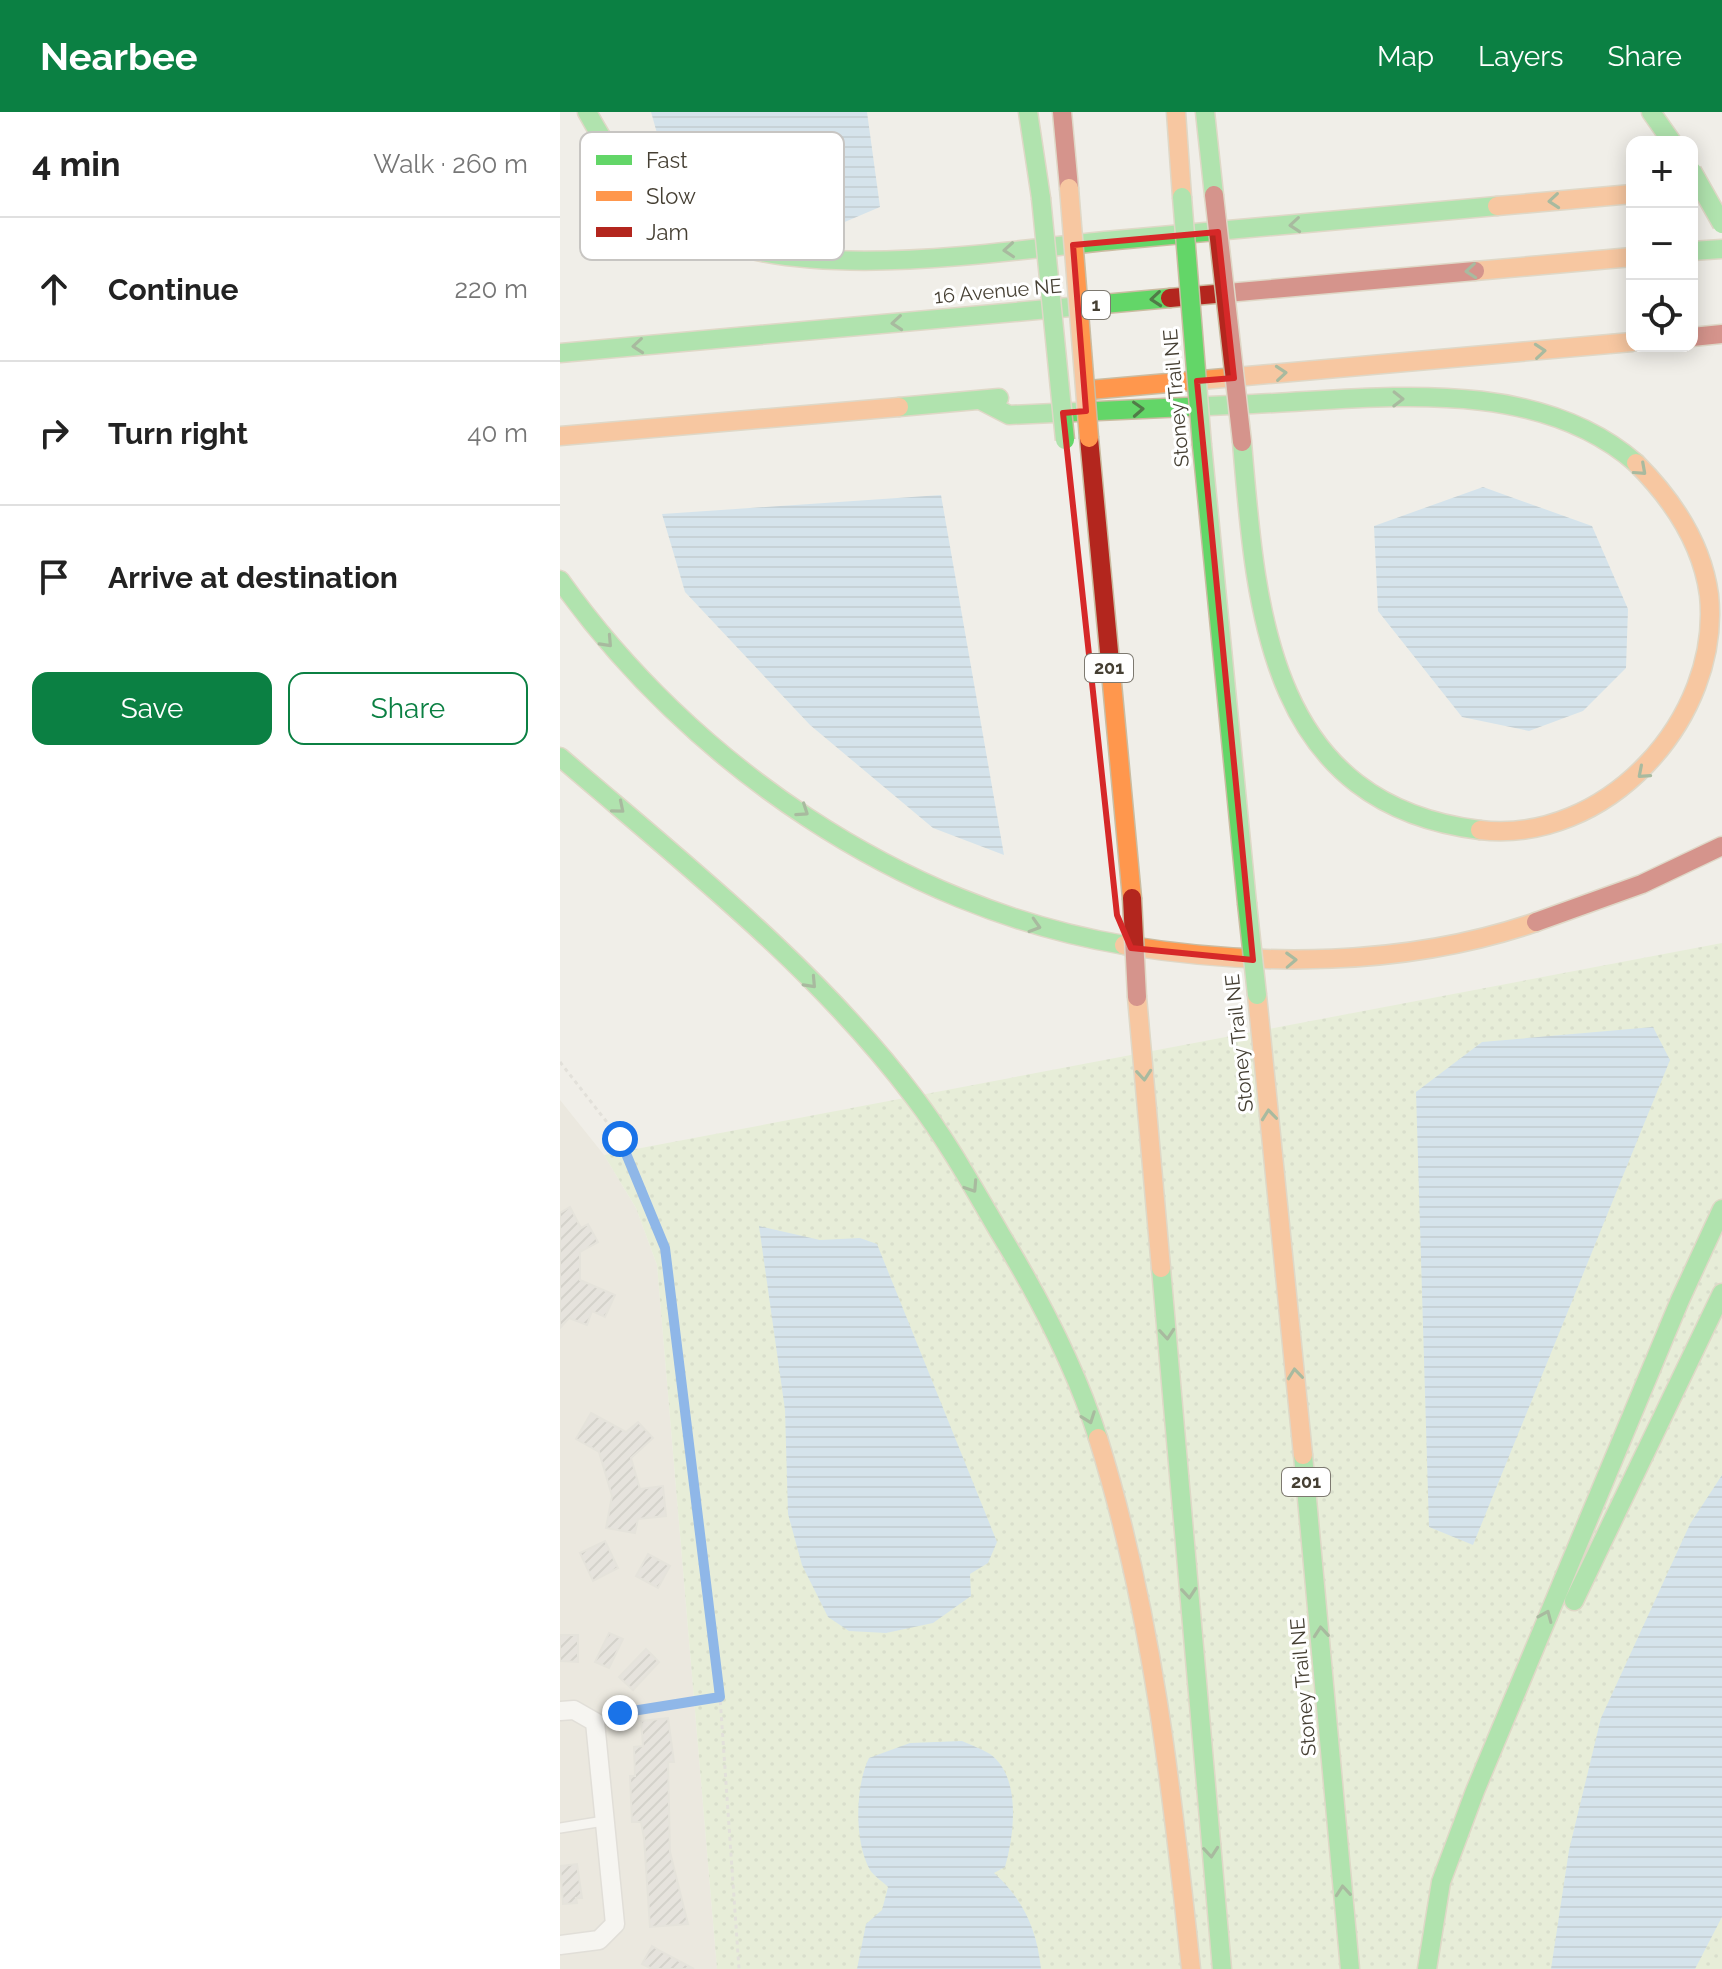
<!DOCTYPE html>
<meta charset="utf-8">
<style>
:root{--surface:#fff;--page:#f2f2f2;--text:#222;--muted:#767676;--line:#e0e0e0;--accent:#0b8043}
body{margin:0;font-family:Raleway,sans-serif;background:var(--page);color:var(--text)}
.controls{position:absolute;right:24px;top:24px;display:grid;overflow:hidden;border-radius:16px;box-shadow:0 4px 20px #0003}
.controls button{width:72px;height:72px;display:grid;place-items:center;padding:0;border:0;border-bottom:2px solid var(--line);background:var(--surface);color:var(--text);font:40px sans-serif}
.stop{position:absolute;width:24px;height:24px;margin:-18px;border:6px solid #1a73e8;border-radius:50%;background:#fff}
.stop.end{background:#1a73e8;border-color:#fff;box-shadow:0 2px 8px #0008}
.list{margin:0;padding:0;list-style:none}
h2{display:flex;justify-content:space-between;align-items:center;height:104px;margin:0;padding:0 32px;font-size:34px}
h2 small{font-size:26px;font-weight:400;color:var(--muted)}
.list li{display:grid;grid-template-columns:52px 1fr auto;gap:24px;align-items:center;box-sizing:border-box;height:144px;padding:0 32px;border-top:2px solid var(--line)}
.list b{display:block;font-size:30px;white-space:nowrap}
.list em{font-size:26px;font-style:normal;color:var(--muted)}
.actions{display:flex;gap:16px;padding:24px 32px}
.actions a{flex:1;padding:18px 0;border:2px solid var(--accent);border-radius:16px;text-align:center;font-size:28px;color:var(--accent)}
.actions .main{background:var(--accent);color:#fff}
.icon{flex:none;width:44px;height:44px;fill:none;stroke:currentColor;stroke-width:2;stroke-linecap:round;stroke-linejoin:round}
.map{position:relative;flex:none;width:1162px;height:1857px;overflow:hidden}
header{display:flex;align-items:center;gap:48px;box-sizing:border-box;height:112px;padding:0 40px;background:var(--accent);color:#fff}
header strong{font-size:38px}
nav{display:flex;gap:44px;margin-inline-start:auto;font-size:28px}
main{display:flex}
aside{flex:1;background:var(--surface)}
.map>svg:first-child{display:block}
</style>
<header>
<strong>Nearbee</strong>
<nav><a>Map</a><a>Layers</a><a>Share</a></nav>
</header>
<main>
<aside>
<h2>4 min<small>Walk · 260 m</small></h2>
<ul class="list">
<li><svg class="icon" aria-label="ahead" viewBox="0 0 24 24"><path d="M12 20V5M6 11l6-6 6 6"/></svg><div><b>Continue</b></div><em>220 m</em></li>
<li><svg class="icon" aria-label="right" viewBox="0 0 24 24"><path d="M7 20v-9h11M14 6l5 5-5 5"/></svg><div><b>Turn right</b></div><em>40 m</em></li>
<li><svg class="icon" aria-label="arrive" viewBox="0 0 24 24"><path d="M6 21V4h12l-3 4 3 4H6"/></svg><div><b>Arrive at destination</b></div></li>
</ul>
<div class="actions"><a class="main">Save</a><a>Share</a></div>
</aside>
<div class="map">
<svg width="1162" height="1857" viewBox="0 0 1162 1857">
<defs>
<pattern id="grass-dots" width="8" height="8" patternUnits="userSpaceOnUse" patternTransform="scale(2)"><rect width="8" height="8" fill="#dbecc6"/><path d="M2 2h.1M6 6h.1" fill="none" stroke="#bdcbab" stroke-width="1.8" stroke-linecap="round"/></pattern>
<pattern id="water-rules" width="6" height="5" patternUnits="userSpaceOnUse" patternTransform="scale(2)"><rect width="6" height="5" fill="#b4d6f0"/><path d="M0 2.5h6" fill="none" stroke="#94afc3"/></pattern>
<pattern id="building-hatch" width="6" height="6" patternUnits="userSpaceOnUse" patternTransform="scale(2)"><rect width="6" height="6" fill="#d9d6d0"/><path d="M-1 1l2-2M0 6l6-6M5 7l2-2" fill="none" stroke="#b2afa9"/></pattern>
</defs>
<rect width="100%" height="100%" fill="#f0eee8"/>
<!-- residential -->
<path fill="#e4e0d4" d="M0,988L44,1043L76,1096L97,1153L157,1857H0Z"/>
<!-- grass -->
<path fill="url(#grass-dots)" d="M1162,831V1857H157L97,1153L76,1096L44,1043Z"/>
<!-- water -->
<path fill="url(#water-rules)" d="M91,0H307L320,95L273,115L189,99L104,46Z
M923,375L1032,414L1068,497L1066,556L1023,599L969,619L902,605L818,499L814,414Z
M381,383L444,743L373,716L250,613L125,480L102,402Z
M1093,915L1110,948L913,1433L869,1415L856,980L922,930Z
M199,1114L260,1128L300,1126L317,1132L437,1430L428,1451L410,1462L411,1484L373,1511L326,1521L289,1519L268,1505L242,1453L228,1402L225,1298Z
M1162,1363V1805L1135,1857H991L1009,1738L1041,1606L1130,1412Z
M402,1629C411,1633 422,1637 430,1642C462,1665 454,1724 445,1755L434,1761C464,1788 477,1818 481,1857H297L306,1812L322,1798L328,1775C323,1770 314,1764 310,1758C294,1730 295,1674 309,1646L350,1631Z"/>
<!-- building -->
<path fill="url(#building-hatch)" stroke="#d8d5cd" stroke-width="2" d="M10,1095L21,1116L28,1112L38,1130L20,1140V1168L55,1183L45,1205L32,1199L27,1213L9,1206L0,1216V1101Z
M31,1301L66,1320L78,1310L93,1326L71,1346L80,1377L103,1374L106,1404L78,1407L75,1421L46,1416L52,1384L39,1340L16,1327Z
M45,1429L58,1456L33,1469L20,1441Z
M88,1442L110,1454L98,1476L76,1464Z
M49,1521L63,1527L49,1556L35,1550Z
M0,1523H18V1550L0,1549Z
M86,1537L99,1550L73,1578L59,1565Z
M108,1606L114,1650H108L110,1740L128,1812L90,1815L84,1726L81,1710H72L70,1664H75L74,1635L83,1634L81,1609Z
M17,1752L22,1786H16L17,1791L3,1792L0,1754Z
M92,1834L102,1840L134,1857H92L82,1852Z"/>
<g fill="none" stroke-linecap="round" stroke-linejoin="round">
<defs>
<path id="lane" d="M0,1716L44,1709"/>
<path id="street" d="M0,1599L14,1598L35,1610L55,1812L39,1828L0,1833"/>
<path id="fast" d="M27,0C54,49 83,93 135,119C247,173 435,139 556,128C683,117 810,105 937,94
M468,0L481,86
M645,0L654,83
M1091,0L1112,30
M1132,139L1162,137
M0,241L610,186
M420,288L449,303C530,299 612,296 693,292C817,287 974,262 1076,351
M339,295L439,286
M682,330C696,501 709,692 920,718
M642,333L687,791
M0,468C130,651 341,796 564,833
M0,645C122,750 256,855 354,985C387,1028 414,1077 441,1123C480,1187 515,1254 538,1326
M601,1156L662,1857
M743,1343L790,1857
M1014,1489L1162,1181
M867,1857L881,1770L915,1679L1120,1188L1162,1097"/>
<path id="slow" d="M616,0L622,85
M937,94L1072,82
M915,159L1072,145
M529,278L1072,230
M0,324L339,295
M550,550L572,786
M920,718C1045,733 1162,607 1149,483C1142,431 1112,387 1076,351
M564,833C698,855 846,855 976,810
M697,883L743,1343
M577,885L601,1156
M538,1326C592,1499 612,1677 631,1857"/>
<path id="jam" d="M502,0L509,76
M610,186L915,159
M1132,225L1162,222
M529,326L550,550
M976,810L1082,772L1162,734"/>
</defs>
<!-- lane casing -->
<use href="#lane" stroke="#cecbc5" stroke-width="12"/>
<!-- street casing -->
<use href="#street" stroke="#cecbc5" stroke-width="21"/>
<!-- fast casing -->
<use href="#fast" stroke="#cabca1" stroke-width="21"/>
<!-- slow casing -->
<use href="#slow" stroke="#cabca1" stroke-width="21"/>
<!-- jam casing -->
<use href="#jam" stroke="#cabca1" stroke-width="21"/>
<!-- path -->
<path stroke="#d1cec9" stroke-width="3" stroke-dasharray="4 4" stroke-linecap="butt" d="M0,950L60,1027L105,1136L160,1585L179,1857
M50,1605L160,1585"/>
<!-- lane -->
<use href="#lane" stroke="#fdfcfc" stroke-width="9"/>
<!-- street -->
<use href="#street" stroke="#fdfcfc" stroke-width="18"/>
<!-- fast -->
<use href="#fast" stroke="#63d668" stroke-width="18"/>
<!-- slow -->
<use href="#slow" stroke="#ff974d" stroke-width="18"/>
<!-- jam -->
<use href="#jam" stroke="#b3261e" stroke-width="18"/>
<defs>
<path id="fast-bridge" d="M1132,59L1162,112
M622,85L642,333
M481,86L505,328
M687,791L697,883"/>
<path id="slow-bridge" d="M509,76L529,326"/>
<path id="jam-bridge" d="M654,83L682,330
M572,786L577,885"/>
</defs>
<!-- fast-bridge casing -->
<use href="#fast-bridge" stroke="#cabca1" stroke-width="21" stroke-linecap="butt"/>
<!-- slow-bridge casing -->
<use href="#slow-bridge" stroke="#cabca1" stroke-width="21" stroke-linecap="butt"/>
<!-- jam-bridge casing -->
<use href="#jam-bridge" stroke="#cabca1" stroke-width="21" stroke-linecap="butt"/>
<!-- fast-bridge -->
<use href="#fast-bridge" stroke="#63d668" stroke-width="18"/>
<!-- slow-bridge -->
<use href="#slow-bridge" stroke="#ff974d" stroke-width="18"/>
<!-- jam-bridge -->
<use href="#jam-bridge" stroke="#b3261e" stroke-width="18"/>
</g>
<!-- one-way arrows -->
<defs><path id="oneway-chevron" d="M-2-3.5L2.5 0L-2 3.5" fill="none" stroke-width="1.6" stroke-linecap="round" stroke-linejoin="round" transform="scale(2)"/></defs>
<g stroke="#517b48">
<use href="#oneway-chevron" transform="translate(994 89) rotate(175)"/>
<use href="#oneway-chevron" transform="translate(735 113) rotate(175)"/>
<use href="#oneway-chevron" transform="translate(449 138) rotate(176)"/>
<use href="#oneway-chevron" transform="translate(911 159) rotate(175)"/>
<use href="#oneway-chevron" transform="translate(596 187) rotate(175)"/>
<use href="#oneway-chevron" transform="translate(337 211) rotate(175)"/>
<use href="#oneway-chevron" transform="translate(78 234) rotate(175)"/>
<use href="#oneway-chevron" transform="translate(980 239) rotate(-5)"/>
<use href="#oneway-chevron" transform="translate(721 261) rotate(-5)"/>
<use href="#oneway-chevron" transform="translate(838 287) rotate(1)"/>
<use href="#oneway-chevron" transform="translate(578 297) rotate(-3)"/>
<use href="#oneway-chevron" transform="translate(1081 358) rotate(42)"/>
<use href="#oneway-chevron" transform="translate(47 530) rotate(47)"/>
<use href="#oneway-chevron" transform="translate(1083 661) rotate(139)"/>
<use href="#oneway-chevron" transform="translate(59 696) rotate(40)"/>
<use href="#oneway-chevron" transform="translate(243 699) rotate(34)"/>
<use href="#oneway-chevron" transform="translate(475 814) rotate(17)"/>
<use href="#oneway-chevron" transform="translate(731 848) rotate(-2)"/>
<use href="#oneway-chevron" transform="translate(251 871) rotate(47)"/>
<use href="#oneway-chevron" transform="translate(584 963) rotate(85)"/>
<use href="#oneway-chevron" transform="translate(709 1003) rotate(-96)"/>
<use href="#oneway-chevron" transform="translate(412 1075) rotate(57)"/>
<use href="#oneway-chevron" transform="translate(607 1222) rotate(85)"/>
<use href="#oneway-chevron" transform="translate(735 1262) rotate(-96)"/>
<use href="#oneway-chevron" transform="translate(529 1306) rotate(70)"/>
<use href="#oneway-chevron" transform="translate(629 1481) rotate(85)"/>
<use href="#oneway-chevron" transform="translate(986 1504) rotate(-67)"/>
<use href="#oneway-chevron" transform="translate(761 1520) rotate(-95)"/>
<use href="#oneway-chevron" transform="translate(651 1740) rotate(85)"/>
<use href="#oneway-chevron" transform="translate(783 1779) rotate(-95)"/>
</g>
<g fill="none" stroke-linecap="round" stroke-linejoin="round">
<!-- route -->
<path stroke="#1a73e8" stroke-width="10" d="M60,1601L160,1585L105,1136L60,1027"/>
</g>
<!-- marked area -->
<path d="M0 0H1162V1857H0ZM658,120L674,266L637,269L693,848L571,836L557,803L503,301L526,299L513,133Z" fill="#f0eee8" fill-opacity=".55" fill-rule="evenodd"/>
<path fill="none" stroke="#d62828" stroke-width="6" stroke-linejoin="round" d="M658,120L674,266L637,269L693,848L571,836L557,803L503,301L526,299L513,133Z"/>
<g text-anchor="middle" stroke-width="6" stroke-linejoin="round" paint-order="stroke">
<!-- shield labels -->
<g fill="#fff" stroke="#7d7970" stroke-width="2">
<rect x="522" y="179" width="28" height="28" rx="6"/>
<rect x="525" y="542" width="48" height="28" rx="6"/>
<rect x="722" y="1356" width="48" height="28" rx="6"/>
</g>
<g font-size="18" font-weight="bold" fill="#453f33">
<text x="536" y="199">1</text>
<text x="549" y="562">201</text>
<text x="746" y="1376">201</text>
</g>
<!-- street labels -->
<g font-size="20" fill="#453f33" stroke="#fff">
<text transform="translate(438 179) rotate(-5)" y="7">16 Avenue NE</text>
<text transform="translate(616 286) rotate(-95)" y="7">Stoney Trail NE</text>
<text transform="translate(679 931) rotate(-96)" y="7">Stoney Trail NE</text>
<text transform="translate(743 1575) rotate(-95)" y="7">Stoney Trail NE</text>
</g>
</g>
<!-- legend -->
<rect x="20" y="20" width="264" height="128" rx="12" fill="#fff" stroke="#c7c5c2" stroke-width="2"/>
<rect x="36" y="43" width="36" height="10" fill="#63d668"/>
<rect x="36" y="79" width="36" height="10" fill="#ff974d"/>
<rect x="36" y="115" width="36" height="10" fill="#b3261e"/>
<g font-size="22" fill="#453f33">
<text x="86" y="56">Fast</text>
<text x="86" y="92">Slow</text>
<text x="86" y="128">Jam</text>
</g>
</svg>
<div class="controls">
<button>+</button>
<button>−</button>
<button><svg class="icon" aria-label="locate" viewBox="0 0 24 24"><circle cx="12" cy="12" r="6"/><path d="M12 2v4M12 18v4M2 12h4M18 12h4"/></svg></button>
</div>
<div class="stop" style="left:60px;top:1027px"></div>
<div class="stop end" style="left:60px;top:1601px"></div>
</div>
</main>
